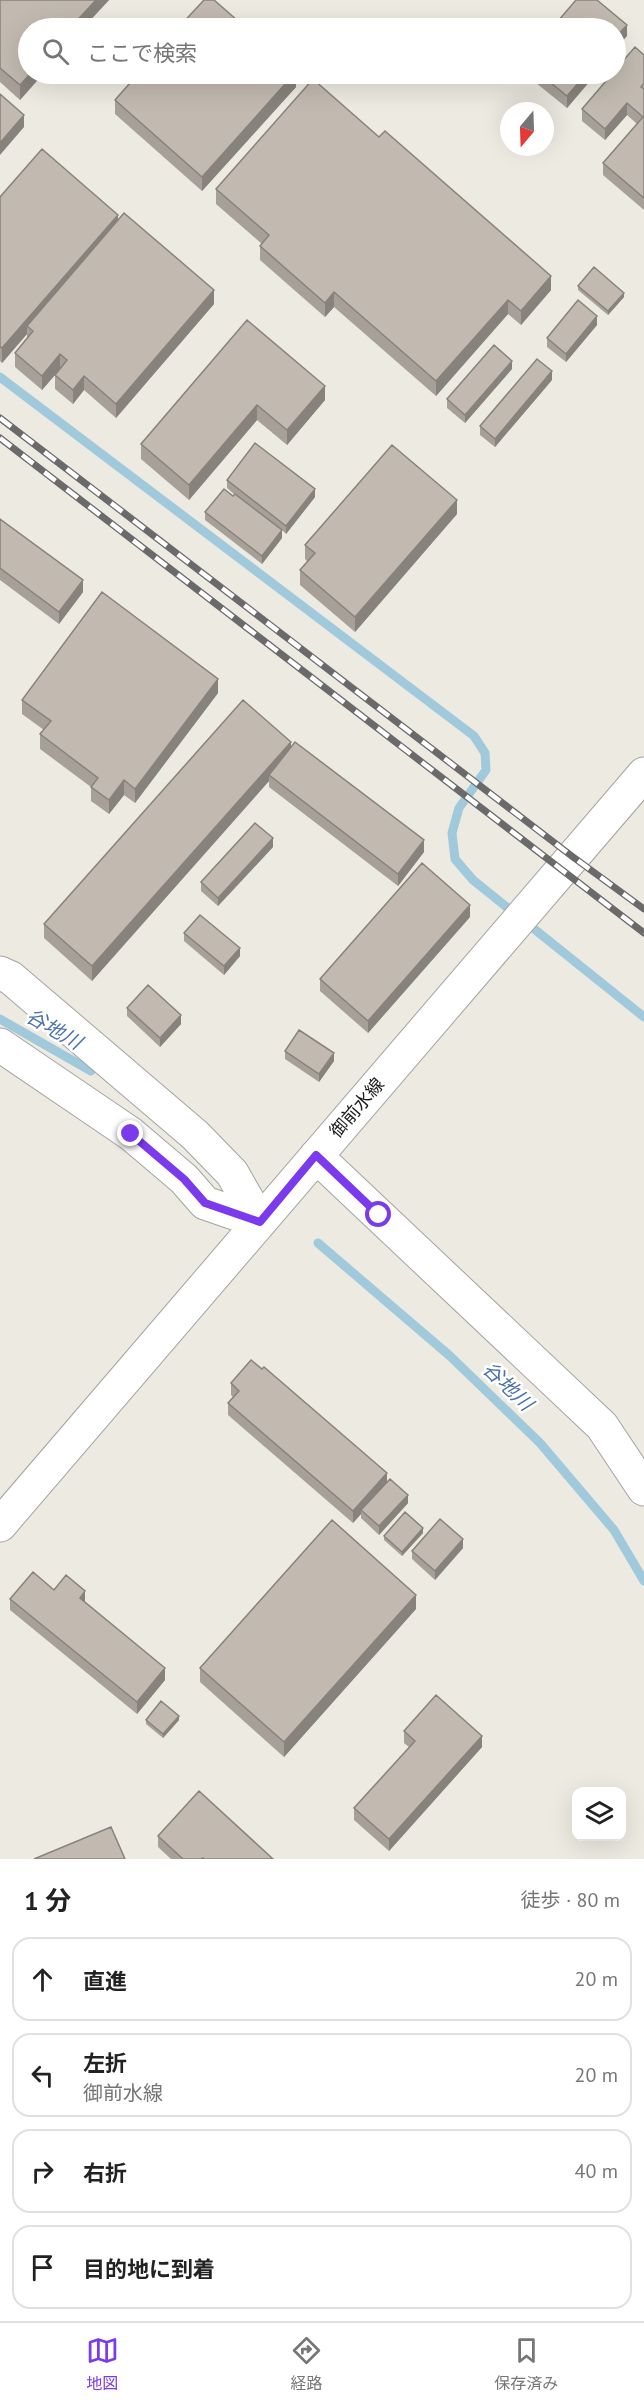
<!DOCTYPE html>
<html lang="ja">
<meta charset="utf-8">
<style>
:root{--surface:#fff;--page:#f6f6f6;--text:#222;--muted:#767676;--line:#e0e0e0;--accent:#7c3aed}
body{margin:0;font-family:"PT Sans","Noto Sans JP",sans-serif;background:var(--page);color:var(--text)}
.controls{position:absolute;right:18px;bottom:18px;display:grid;overflow:hidden;border-radius:12px;box-shadow:0 6px 24px #0002}
.controls button{width:54px;height:54px;display:grid;place-items:center;padding:0;border:0;border-bottom:2px solid var(--line);background:var(--surface);color:var(--text);font:30px sans-serif}
.compass{position:absolute;left:500px;top:102px;width:54px;height:54px;border-radius:50%;background:var(--surface);box-shadow:0 6px 24px #0002;rotate:199deg}
.stop{position:absolute;width:18px;height:18px;margin:-14px;border:4px solid #7c3aed;border-radius:50%;background:#fff}
.stop.end{background:#7c3aed;border-color:#fff;box-shadow:0 2px 6px #0008}
.list{margin:0;padding:0;list-style:none}
h2{display:flex;justify-content:space-between;align-items:center;height:78px;margin:0;padding:0 24px;font-size:26px}
h2 small{font-size:20px;font-weight:400;color:var(--muted)}
.list li{display:grid;grid-template-columns:39px 1fr auto;gap:18px;align-items:center;box-sizing:border-box;height:84px;margin:0 12px 12px;padding:0 12px;border:2px solid var(--line);border-radius:18px}
.list b{display:block;font-size:22px;white-space:nowrap}
.list p{margin:0;font-size:20px;white-space:nowrap;color:var(--muted)}
.list em{font-size:20px;font-style:normal;color:var(--muted)}
.icon{flex:none;width:33px;height:33px;fill:none;stroke:currentColor;stroke-width:2;stroke-linecap:round;stroke-linejoin:round}
.map{position:relative;flex:none;width:644px;height:1859px;overflow:hidden}
.search{position:absolute;background:var(--surface);box-shadow:0 6px 24px #0002;left:18px;right:18px;top:18px;height:66px;display:flex;align-items:center;gap:15px;box-sizing:border-box;padding:0 21px;border-radius:33px;color:var(--muted);font-size:22px}
.sheet{height:462px;background:var(--surface)}
nav{display:flex;justify-content:space-around;align-items:center;box-sizing:border-box;height:84px;border-top:2px solid var(--line);background:var(--surface);font-size:16px;color:var(--muted)}
nav a{display:grid;justify-items:center;gap:3px}
nav .on{color:var(--accent)}
.map>svg:first-child{display:block}
</style>
<div class="map">
<svg width="644" height="1859" viewBox="0 0 644 1859">
<rect width="100%" height="100%" fill="#edeae1"/>
<g fill="none" stroke-linecap="round" stroke-linejoin="round">
<!-- stream -->
<path stroke="#a1c9dc" stroke-width="9" d="M0,377L474,736L485,753L486,770L459,808L452,833L455,859L473,880L644,1017
M0,1019L91,1071
M318,1243L450,1356L540,1443L614,1530L644,1581"/>
<defs>
<path id="minor" d="M0,973L11,978L195,1135L232,1173L260,1222
M0,1045L131,1134L184,1179L205,1203L260,1222
M316,1156L602,1426L644,1489
M0,1525L644,774"/>
</defs>
<!-- minor casing -->
<use href="#minor" stroke="#a3a3a3" stroke-width="35"/>
<!-- minor -->
<use href="#minor" stroke="#fff" stroke-width="33"/>
<defs>
<path id="rail" d="M0,418L573,857L644,909
M0,438L644,933"/>
</defs>
<!-- rail casing -->
<use href="#rail" stroke="#6a6a6a" stroke-width="7"/>
<!-- rail -->
<use href="#rail" stroke="#fff" stroke-width="4.5" stroke-dasharray="14" stroke-linecap="butt"/>
</g>
<!-- wall -->
<path fill="#a7a098" d="M0,0H109L83,28H28V74H43L20,100L0,82Z
M644,55V210L603,175V163L637,124L627,115L605,140L582,121V109Z
M296,74V87L202,191L115,114V100Z
M525,74H596L567,108Z
M216,189L551,290L521,325L508,314L436,396L334,307L325,317L260,260V246L262,244L216,204Z
M0,197L118,220L214,304L116,418L84,390L73,404L55,389V375L42,390L15,367V353L27,338V334L2,363L0,361Z
M578,286L624,297L608,315L578,290Z
M247,320L325,400L287,445L257,420L189,500L141,459V444Z
M597,325L566,362L547,347V338Z
M512,369L465,423L447,408V399Z
M552,380L495,447L480,435V426Z
M227,480L315,497L286,534L282,530V538L262,564L205,520V512L235,495L227,488Z
M457,514L355,632L300,585V570L308,562L305,559V545Z
M0,519L83,592L59,624L0,580Z
M218,693L135,803L124,795L109,814L91,801V787L40,749V734L44,730L22,714V700Z
M291,747L424,852L398,886L269,787V781L92,981L44,938V924Z
M273,847L218,906L201,891V882Z
M470,917L368,1033L320,991V979Z
M184,933L240,956L224,975L184,941Z
M127,1008L181,1024L160,1047L127,1016Z
M285,1051L334,1061L319,1082L285,1059Z
M231,1383L387,1482L408,1503L379,1535L361,1518V1514L353,1523L228,1415V1403L233,1397L231,1395Z
M423,1533L402,1556L384,1540V1536Z
M463,1548L435,1580L412,1559V1551Z
M54,1590L85,1603L165,1680L137,1714L10,1610V1599Z
M416,1609L284,1757L200,1682V1668Z
M146,1720H179L163,1738L146,1724Z
M404,1731L482,1747L389,1851L354,1820V1808L409,1747L404,1743Z
M158,1836L273,1859H171L158,1847Z"/>
<!-- shaded-wall -->
<path fill="#88827c" d="M96,0H109L83,28H70Z
M627,25V36L615,50V38Z
M30,74H43L20,100V85Z
M294,74H296V87L202,191V177Z
M586,74H596L567,108V96Z
M627,103V115L605,140V129Z
M24,115V127L0,155V143Z
M118,215V229L27,326V334L2,363V348Z
M551,276V290L521,325V311Z
M214,290V304L116,418V404Z
M334,292V307L325,317V303Z
M624,293V297L608,315V311Z
M508,300V314L436,396V381Z
M597,316V325L566,362V354Z
M60,354V369L42,390V376Z
M512,361V369L465,423V415Z
M552,371V380L495,447V439Z
M84,376V390L73,404V390Z
M325,386V400L287,445V430Z
M257,405V420L189,500V485Z
M315,489V497L286,534V526Z
M457,500V514L355,632V617Z
M282,530V538L262,564V556Z
M83,580V592L59,624V612Z
M218,679V693L135,803V789Z
M291,742V756L269,775V781L92,981V966Z
M124,780V795L109,814V800Z
M273,838V847L218,906V898Z
M424,840V852L398,886V874Z
M470,905V917L368,1033V1021Z
M240,948V956L224,975V966Z
M181,1015V1024L160,1047V1038Z
M334,1053V1061L319,1082V1074Z
M387,1473V1484L361,1510V1514L353,1523V1511Z
M408,1495V1503L379,1535V1526Z
M423,1528V1533L402,1556V1552Z
M463,1539V1548L435,1580V1571Z
M85,1591V1603L80,1598Z
M416,1595V1609L284,1757V1742Z
M165,1668V1680L137,1714V1702Z
M179,1716V1720L163,1738V1734Z
M482,1736V1747L389,1851V1839Z"/>
<!-- building -->
<path fill="#c2bab1" stroke="#88827c" stroke-width="1.5" d="M0,0H96L70,28H28V74H30L20,85L0,68Z
M204,0H214L246,28H178Z
M576,0H597L627,25L615,38V28H552Z
M635,47L644,55V83L641,87L644,89V198L603,163L643,117L627,103L605,129L582,109L612,74H615V70Z
M138,74H294L202,177L115,100Z
M540,74H586L567,96Z
M313,79L379,137L385,131L551,276L521,311L508,300L436,381L334,292L325,303L260,246L269,235L216,189Z
M0,94L24,115L0,143Z
M42,149L118,215L2,348L0,347V197Z
M124,213L214,290L116,404L84,376L73,390L55,375L67,360L60,354L42,376L15,353L33,331L27,326Z
M594,267L624,293L608,311L578,286Z
M578,300L597,316L566,354L547,338Z
M247,320L325,386L287,430L257,405L189,485L141,444Z
M494,345L512,361L465,415L447,399Z
M537,359L552,371L495,439L480,426Z
M255,443L315,489L286,526L227,480Z
M392,445L457,500L355,617L300,570L315,553L305,545Z
M224,489L233,496L235,494L282,530L262,556L205,512Z
M0,519L83,580L59,612L0,568Z
M102,592L218,679L135,789L124,780L109,800L91,787L98,778L40,734L51,721L22,700Z
M243,700L291,742L92,966L44,924Z
M295,742L424,840L398,874L269,775Z
M255,823L273,838L218,898L201,882Z
M422,863L470,905L368,1021L320,979Z
M200,915L240,948L224,966L184,933Z
M148,985L181,1015L160,1038L127,1008Z
M299,1030L334,1053L319,1074L285,1051Z
M251,1360L262,1369L264,1367L387,1473L353,1511L228,1403L239,1391L231,1383Z
M390,1479L408,1495L379,1526L361,1510Z
M405,1512L423,1528L402,1552L384,1536Z
M440,1519L463,1539L435,1571L412,1551Z
M332,1520L416,1595L284,1742L200,1668Z
M33,1572L54,1590L66,1575L85,1591L80,1598L165,1668L137,1702L10,1599Z
M436,1695L482,1736L389,1839L354,1808L415,1741L404,1731Z
M161,1701L179,1716L163,1734L146,1720Z
M199,1791L273,1859H204L203,1858L201,1859H183L158,1836Z
M111,1827L125,1859H34Z"/>
<g fill="none" stroke-linecap="round" stroke-linejoin="round">
<!-- route -->
<path stroke="#7c3aed" stroke-width="8" d="M131,1134L184,1179L205,1203L260,1222L316,1155L379,1215"/>
</g>
<g text-anchor="middle" stroke-width="5" stroke-linejoin="round" paint-order="stroke">
<!-- street labels -->
<g font-size="18" fill="#1c1c1c" stroke="#fff">
<text transform="translate(357 1108) rotate(-49)" y="6">御前水線</text>
</g>
<!-- water labels -->
<g font-size="20" font-style="italic" fill="#4971ab" stroke="#fff">
<text transform="translate(54 1029) rotate(30)" y="7">谷地川</text>
<text transform="translate(508 1386) rotate(44)" y="7">谷地川</text>
</g>
</g>
</svg>
<div class="controls">
<button><svg class="icon" aria-label="layers" viewBox="0 0 24 24"><path d="M12 4l9 5-9 5-9-5zM3 14l9 5 9-5"/></svg></button>
</div>
<svg class="compass" viewBox="-18 -18 36 36"><path d="M0-13l5 13h-10z" fill="#e53935"/><path d="M0 13l5-13h-10z" fill="#767676"/></svg>
<div class="stop" style="left:379px;top:1215px"></div>
<div class="stop end" style="left:131px;top:1134px"></div>
<div class="search"><svg class="icon" aria-label="search" viewBox="0 0 24 24"><circle cx="10" cy="10" r="6"/><path d="M15 15l6 6"/></svg>ここで検索</div>
</div>
<section class="sheet">
<h2>1 分<small>徒歩 · 80 m</small></h2>
<ul class="list">
<li><svg class="icon" aria-label="ahead" viewBox="0 0 24 24"><path d="M12 20V5M6 11l6-6 6 6"/></svg><div><b>直進</b></div><em>20 m</em></li>
<li><svg class="icon" aria-label="left" viewBox="0 0 24 24"><path d="M17 20v-9H6M10 6l-5 5 5 5"/></svg><div><b>左折</b><p>御前水線</p></div><em>20 m</em></li>
<li><svg class="icon" aria-label="right" viewBox="0 0 24 24"><path d="M7 20v-9h11M14 6l5 5-5 5"/></svg><div><b>右折</b></div><em>40 m</em></li>
<li><svg class="icon" aria-label="arrive" viewBox="0 0 24 24"><path d="M6 21V4h12l-3 4 3 4H6"/></svg><div><b>目的地に到着</b></div></li>
</ul>
</section>
<nav>
<a class="on"><svg class="icon" aria-label="map" viewBox="0 0 24 24"><path d="M3 6l6-2 6 2 6-2v14l-6 2-6-2-6 2zM9 4v14M15 6v14"/></svg>地図</a>
<a><svg class="icon" aria-label="directions" viewBox="0 0 24 24"><path d="M12 3l9 9-9 9-9-9zM9 14v-3h6M13 9l2 2-2 2"/></svg>経路</a>
<a><svg class="icon" aria-label="saved" viewBox="0 0 24 24"><path d="M7 4h10v16l-5-4-5 4z"/></svg>保存済み</a>
</nav>
